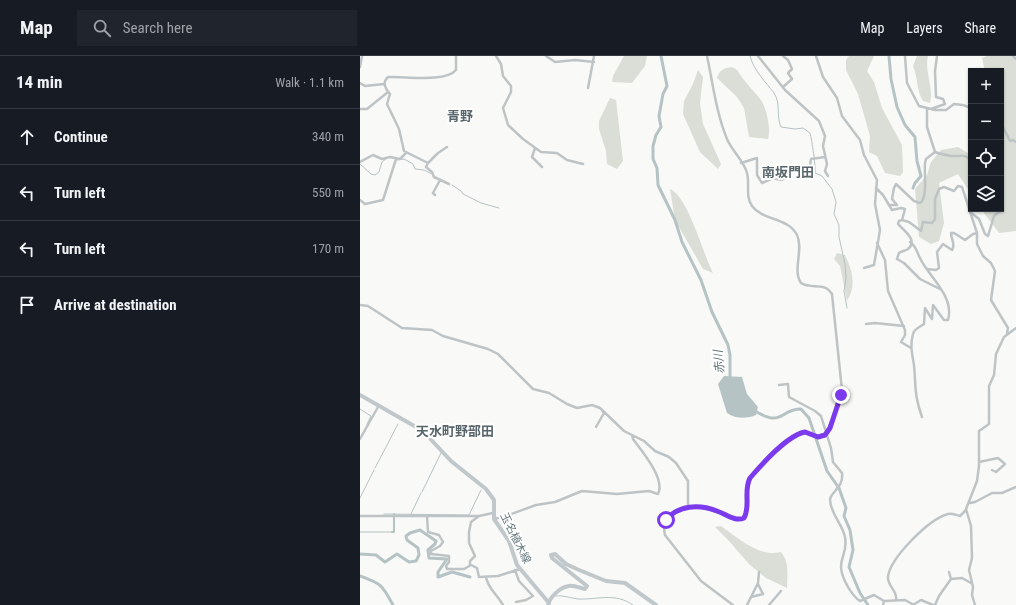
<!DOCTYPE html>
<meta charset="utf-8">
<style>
:root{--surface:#171b24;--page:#20242c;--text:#f1f3f6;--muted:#9ea1a6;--line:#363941}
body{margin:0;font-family:"Roboto Condensed","Noto Sans JP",sans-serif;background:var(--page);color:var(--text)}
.controls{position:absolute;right:12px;top:12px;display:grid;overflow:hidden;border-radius:0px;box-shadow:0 1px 3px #0004}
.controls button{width:36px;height:36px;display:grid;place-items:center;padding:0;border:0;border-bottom:1px solid var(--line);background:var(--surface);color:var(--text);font:20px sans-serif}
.stop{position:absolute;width:12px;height:12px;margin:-9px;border:3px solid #7c3aed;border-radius:50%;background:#fff}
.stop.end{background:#7c3aed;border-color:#fff;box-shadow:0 1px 4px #0008}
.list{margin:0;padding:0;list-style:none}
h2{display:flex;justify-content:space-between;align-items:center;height:52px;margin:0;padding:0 16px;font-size:17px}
h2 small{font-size:13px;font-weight:400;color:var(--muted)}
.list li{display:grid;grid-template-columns:26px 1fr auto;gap:12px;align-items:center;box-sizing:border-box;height:56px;padding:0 16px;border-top:1px solid var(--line)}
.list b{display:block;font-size:15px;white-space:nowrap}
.list em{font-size:13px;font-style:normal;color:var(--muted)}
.icon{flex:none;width:22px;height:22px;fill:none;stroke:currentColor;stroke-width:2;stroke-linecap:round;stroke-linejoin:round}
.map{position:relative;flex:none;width:656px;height:549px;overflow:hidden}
header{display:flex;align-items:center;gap:24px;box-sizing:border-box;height:56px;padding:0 20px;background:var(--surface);border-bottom:1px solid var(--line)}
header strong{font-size:19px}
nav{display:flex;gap:22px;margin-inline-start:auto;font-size:14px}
.search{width:280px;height:36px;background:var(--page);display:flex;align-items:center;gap:10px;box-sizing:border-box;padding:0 14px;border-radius:0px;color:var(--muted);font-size:15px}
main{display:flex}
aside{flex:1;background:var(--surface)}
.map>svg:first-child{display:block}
</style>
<header>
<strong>Map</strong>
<div class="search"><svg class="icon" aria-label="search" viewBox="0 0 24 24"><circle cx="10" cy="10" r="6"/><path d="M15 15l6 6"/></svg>Search here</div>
<nav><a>Map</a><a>Layers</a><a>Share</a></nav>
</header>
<main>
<aside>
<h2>14 min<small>Walk · 1.1 km</small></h2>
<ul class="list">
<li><svg class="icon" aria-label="ahead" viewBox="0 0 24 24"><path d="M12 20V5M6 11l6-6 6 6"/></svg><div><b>Continue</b></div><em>340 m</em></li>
<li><svg class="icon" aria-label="left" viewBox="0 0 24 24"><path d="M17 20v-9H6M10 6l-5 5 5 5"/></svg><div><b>Turn left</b></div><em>550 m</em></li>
<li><svg class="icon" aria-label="left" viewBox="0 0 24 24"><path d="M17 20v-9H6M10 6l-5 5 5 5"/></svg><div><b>Turn left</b></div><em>170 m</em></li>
<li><svg class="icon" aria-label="arrive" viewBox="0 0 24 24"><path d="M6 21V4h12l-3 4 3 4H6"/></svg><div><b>Arrive at destination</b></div></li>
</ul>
</aside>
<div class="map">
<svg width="656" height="549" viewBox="0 0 656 549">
<rect width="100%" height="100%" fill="#f9f9f7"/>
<!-- green -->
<path fill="#daded7" d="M264,0H287L285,10L272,27L252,26L253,20Z
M489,0H514L507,15L514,26L522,52L542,89L543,116L540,120L525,117L517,100L509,96L510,80L498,38L486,14V4Z
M557,0H568C564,15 574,31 570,47L563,45C556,34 558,21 553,10Z
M627,0H656V175L639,177L621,153H641V15H625L622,2Z
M372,11C379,14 379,18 384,24C389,31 396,37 401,44C407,53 411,73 408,83L389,81L384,52L377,41L357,22C359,14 364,12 372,11Z
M338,14L343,21L340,47L343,68L361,108L358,113L340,96L323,58L324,45L333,28Z
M250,42L256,44L263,105L257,113L247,108L246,95L239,73V65Z
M598,91L611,99V138L598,118L579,127L584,167L579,185L571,188L559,181L555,133L567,119L571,106L581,94Z
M310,133C328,140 343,198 353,217L343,213L315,164Z
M477,197L485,199C492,214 497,229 487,245L480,210L474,203Z
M361,470C378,482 400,502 421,496C430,507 427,519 427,532L406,522L389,508L369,485L355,471Z"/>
<!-- water -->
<path fill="#b5c3c4" d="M364,320L382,321L387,338L398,351L396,359C387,363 376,363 367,357L358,328Z"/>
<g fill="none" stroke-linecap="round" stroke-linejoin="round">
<!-- stream -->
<path stroke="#b5c3c4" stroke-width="1" d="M390,0C394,15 405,25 414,37C421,47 416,61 421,71L435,73L443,72L450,77C452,84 456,112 455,117L462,120L472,133L476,146L474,158L479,169V181L485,208L486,222L484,235L487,252
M37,104L44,103L53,108L55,113L64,114L72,118
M0,108L11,118L15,119L19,116L22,106L26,103
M92,129L101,135L103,138L121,147L139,152
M0,353L11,360L7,368
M15,412L38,368
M62,436L81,397
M0,442L14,414
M24,458L109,459L121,434
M51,458L61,437
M0,476H32
M196,540C203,539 210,542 218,543C237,544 255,536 273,549"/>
<!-- canal -->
<path stroke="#b5c3c4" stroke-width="2" d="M34,458V459
M32,476H34V461"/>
<!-- river -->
<path stroke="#b5c3c4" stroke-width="3" d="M301,0L307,30L303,38L299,60L301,71L296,79L293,90V103L297,112L298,129L315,164L322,186L341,224L352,256L368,289L370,299V322
M529,0L531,23L537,51L545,69L555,81L557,105L561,120L555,127L553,132
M395,355C423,372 420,353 441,353L449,362L467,415L479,432L486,452L484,460L490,474L493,494L489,511L500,537L508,549
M0,498L16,499L25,506L37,498L49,506L56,505L59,499L58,492L47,484L46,480L50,477L60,474L76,485L75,488L68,494L69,502L87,503L78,516V521L92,516L110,521
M0,520C22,528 22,529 33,549"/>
<!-- minor -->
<path stroke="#bec4c6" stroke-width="2.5" d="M136,0L141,8L143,20L151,30V36L143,52L148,69L163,83L181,96L197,97L207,104L223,108
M186,0L195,6L215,4L234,6
M347,0C353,28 356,56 367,83C372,95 384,105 387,117C390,128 385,140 392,150C403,165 428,161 437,179C444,194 432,214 441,227C452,234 464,225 472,238L482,334L478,351L465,379L457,381L445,376C428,379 401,409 390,422C383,435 391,451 384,462L378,464C356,457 332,441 310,459C304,465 303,471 305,479L341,525L373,549
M398,0L425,34L459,65L465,80L463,90L467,108L465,115L468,120
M456,0L463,21L477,42L482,60L500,84L504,99L517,124L515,148L520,174L514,209L504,212
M545,0L547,27L559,50L575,54H586L594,48L603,49L611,52
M653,0L656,3
M0,11L2,0
M0,27L5,30L24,28
M423,31L432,23L428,17L432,13L428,4L423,0
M228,32L234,0
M0,53H7L28,36
M567,53V71L575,96
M571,53L585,48L583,43L576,41L575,15L577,0
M641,67L650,85L653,84L656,86
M175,92L172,101L182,111
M575,96C580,98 586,99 591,100C600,101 607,96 611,107
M0,106L13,99L22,103L30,101L40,103L46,97
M68,107L78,97L87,91
M381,107L397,102V119L402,127L413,122L421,124L428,121L436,110H450L451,103L465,101
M89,128L74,121L72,116L66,111L68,107L44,95L39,73L27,48L30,38C25,33 22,26 28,21C44,20 85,27 96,14V0
M516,132L523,139L532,154L541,152L545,153L542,164L539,165L538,168C542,173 559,184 548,193C545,195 542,195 539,197L537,203L544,207L560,223L580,233
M75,139L73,137L80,124
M0,144L5,148L23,144L36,103
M529,149H537L532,143L534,132L536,128L554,145L560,147C568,142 564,117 565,107L566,103L575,96
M610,156L619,163L625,178L628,180L634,160L640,155L639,153
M542,164L549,166L561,175L563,166L572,167L575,163V143L579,133L584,131L594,135L598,130L602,131L617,177V188L623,200L631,207L635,215L631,244L648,272L647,277
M550,186C557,191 556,195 560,202C568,220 595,240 588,264H584L573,249L572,263L565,252L564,268C560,271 554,273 553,278C550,289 552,298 554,309C556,330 554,339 562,361
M517,187L525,204L528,235L545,274V279L541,286L551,292
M567,213L576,214L579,212L577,196L583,188L592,194C596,188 591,184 591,177H594L605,184L613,178L617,177
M0,249L8,250L42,272L72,274L83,280L128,293L138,298L173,333L189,337L207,348L217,352L232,349L240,352L264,375L284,385L295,395L309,401L316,407L328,425V451
M506,268L515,267L544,270
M419,329L428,328L429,341L455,355L461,360L471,392L473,406L482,417C484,432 470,436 470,444C471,459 482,467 485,481C489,502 472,503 488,531C491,536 495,542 500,545L514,539L524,545L545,544L554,549
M236,371L244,357L242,354
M0,383L18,351
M619,406L638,402L645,408L636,416L632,414
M610,447L615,446L632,437H642L656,431
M0,460H119L133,457
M67,460L68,476L79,479L83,486L80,490L71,495V498L89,500V506L86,510L87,513H104L111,509L117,512L119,521L138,520L160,513
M134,463L146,460L176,449L195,446L222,435L257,438L289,435L298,438C306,423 281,394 273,383L272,379
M110,509V505L115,500L109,487V476L111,466L119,460
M155,514L159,525L173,540L166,544L156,546
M589,516L591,523
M126,521C128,533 137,538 143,549
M591,523L602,522L611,527
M391,541L403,538L398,528
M536,544C538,535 527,530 528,521C530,502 569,463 588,458C592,457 596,459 600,460L606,454
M387,549L398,527L399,516
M409,549L421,535
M523,549L524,545
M553,549L561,544L573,549
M575,549L579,540L591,523
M615,549L612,539L613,531L609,514L612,502L611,470L606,453L617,425L619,410V375L629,368V330L634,319L636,298L644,281L656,272"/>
<!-- major -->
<path stroke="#c0c8cb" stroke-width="4" d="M0,339L63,375L91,405L126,433L134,444V463L149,485L157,509L189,547
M188,549C190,541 200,531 209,530C214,529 220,532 225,533L227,530L192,502L191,499L195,498L206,508L219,514L246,525L265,527L296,549"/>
</g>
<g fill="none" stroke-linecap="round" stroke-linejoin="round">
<!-- route -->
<path stroke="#7c3aed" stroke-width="5" d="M306,464C318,449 339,448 357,455C366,458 375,466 384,462C391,450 383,435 390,422C401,409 428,379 445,376L458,381L465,379L470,372L481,339"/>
</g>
<g text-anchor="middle" stroke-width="4" stroke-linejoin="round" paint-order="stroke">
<!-- street labels -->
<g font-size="11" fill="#667a7f" stroke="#fff">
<text transform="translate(156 482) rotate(64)" y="4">玉名植木線</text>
</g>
<!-- water labels -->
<g font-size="12" font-style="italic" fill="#627779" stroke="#fff">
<text transform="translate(359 306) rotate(-95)" y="4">赤川</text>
</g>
<!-- quarter labels -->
<g font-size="13" font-weight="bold" fill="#58666b" stroke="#fff">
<text x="100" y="65">青野</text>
<text x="428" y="121">南坂門田</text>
<text x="95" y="380">天水町野部田</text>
</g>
</g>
</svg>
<div class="controls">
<button>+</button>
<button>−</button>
<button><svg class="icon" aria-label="locate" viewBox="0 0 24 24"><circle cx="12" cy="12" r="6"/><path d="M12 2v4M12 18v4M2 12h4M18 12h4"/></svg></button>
<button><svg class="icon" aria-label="layers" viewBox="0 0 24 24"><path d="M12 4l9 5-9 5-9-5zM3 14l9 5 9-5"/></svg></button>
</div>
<div class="stop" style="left:306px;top:464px"></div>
<div class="stop end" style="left:481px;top:339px"></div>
</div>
</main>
